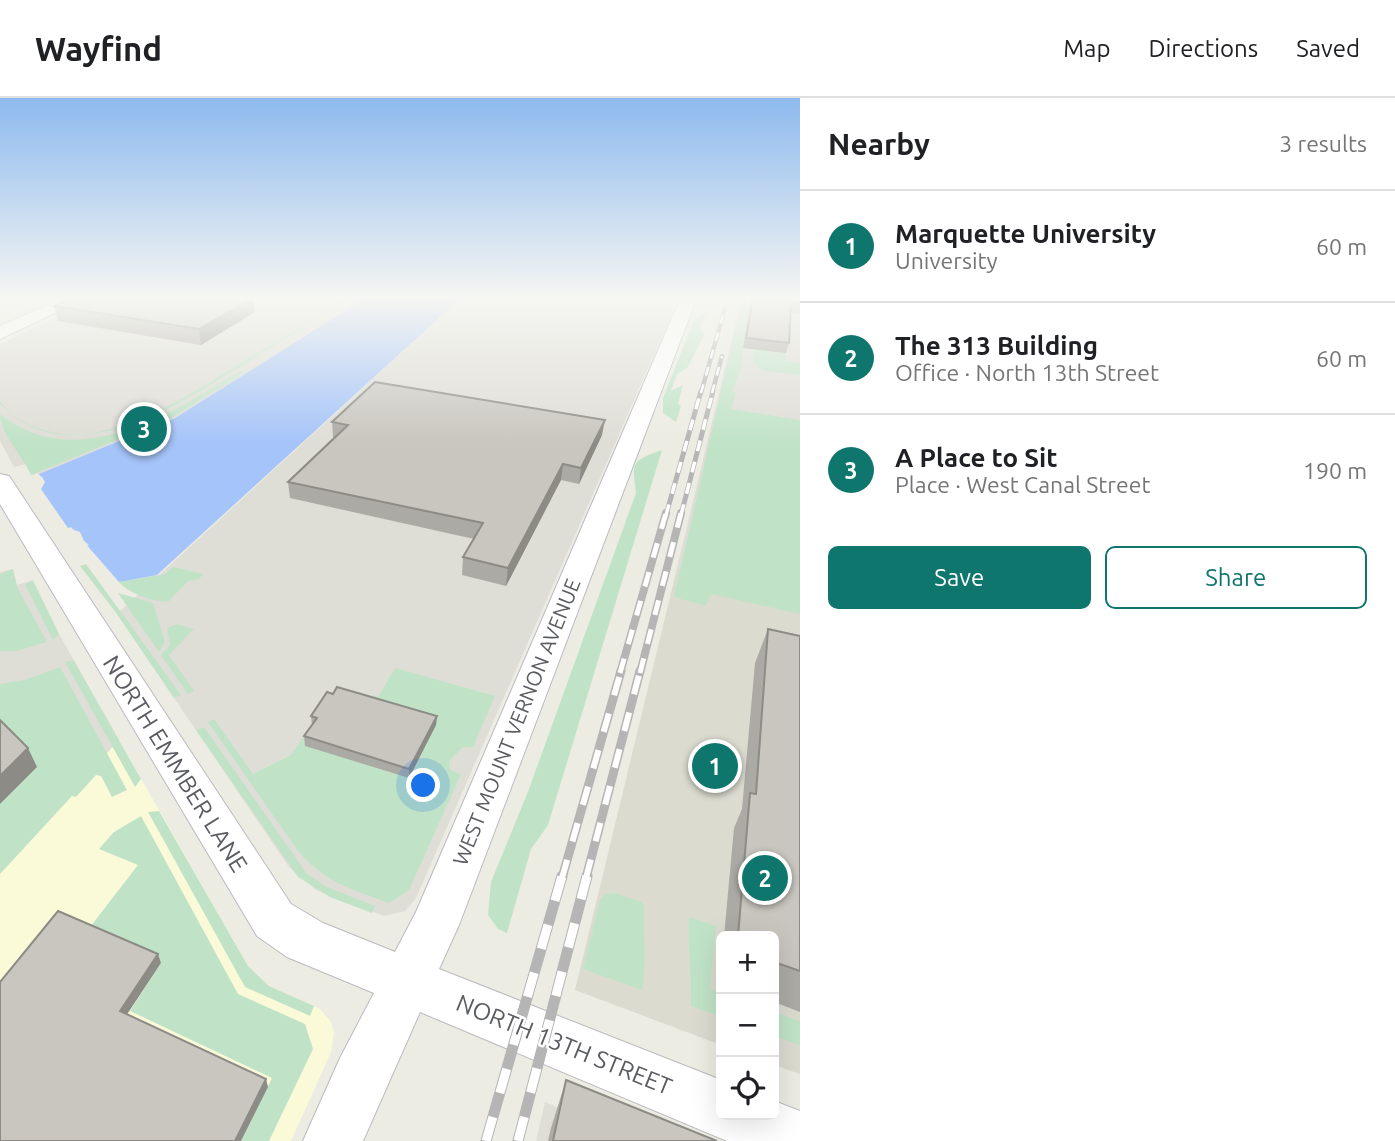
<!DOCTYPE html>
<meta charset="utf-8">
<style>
:root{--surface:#fff;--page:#f2f2f2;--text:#202124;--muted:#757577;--line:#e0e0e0;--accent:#0f766e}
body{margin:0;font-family:Ubuntu,sans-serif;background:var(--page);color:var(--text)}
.controls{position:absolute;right:21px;bottom:21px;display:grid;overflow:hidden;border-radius:10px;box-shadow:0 7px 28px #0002}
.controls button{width:63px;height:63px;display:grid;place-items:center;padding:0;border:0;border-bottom:2px solid var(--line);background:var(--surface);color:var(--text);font:35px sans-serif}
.you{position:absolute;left:424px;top:688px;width:24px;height:24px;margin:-18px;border:5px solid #fff;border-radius:50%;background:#1a73e8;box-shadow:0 0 0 10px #1a73e833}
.badge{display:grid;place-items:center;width:46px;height:46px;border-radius:50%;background:var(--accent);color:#fff;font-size:23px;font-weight:700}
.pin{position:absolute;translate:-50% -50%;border:4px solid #fff;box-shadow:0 2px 7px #0006}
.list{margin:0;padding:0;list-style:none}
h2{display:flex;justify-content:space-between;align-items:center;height:91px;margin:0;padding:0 28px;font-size:30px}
h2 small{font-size:23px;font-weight:400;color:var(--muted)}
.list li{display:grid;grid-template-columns:46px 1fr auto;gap:21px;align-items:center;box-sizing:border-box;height:112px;padding:0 28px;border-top:2px solid var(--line)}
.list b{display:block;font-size:26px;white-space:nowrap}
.list p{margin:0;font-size:23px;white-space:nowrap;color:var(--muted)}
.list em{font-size:23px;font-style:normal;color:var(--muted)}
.actions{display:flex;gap:14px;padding:21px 28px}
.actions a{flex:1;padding:16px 0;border:2px solid var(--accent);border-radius:10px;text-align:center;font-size:24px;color:var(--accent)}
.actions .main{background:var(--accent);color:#fff}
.icon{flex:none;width:38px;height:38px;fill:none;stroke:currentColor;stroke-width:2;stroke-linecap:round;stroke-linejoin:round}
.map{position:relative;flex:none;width:800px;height:1043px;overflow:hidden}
header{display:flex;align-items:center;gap:42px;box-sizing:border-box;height:98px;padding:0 35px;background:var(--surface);border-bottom:2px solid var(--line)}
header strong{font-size:33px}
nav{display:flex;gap:38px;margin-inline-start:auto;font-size:24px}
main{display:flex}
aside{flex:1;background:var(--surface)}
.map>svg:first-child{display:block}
</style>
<header>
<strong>Wayfind</strong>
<nav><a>Map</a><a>Directions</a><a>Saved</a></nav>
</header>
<main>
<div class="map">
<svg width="800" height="1043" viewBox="0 0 800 1043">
<rect width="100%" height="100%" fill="#ecece2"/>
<!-- commercial -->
<path fill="#fbfad8" d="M119,642L248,868L269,888L320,911L331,924L334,935L331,954L291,1043H0V770Z"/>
<!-- industrial -->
<path fill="#deddd6" d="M100,199H367L175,320L39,376L31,377L26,366L14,369L0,343V246Z
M462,199H673L670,220L416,800L405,813L384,818L316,792L289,769L117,516Z
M742,199H800V497L677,470Z
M13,471L17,487L33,482L59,536L119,642L0,770V474Z
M545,1004L636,1043H536Z"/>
<!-- education -->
<path fill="#dcdbd0" d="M677,470L800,497V976L774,967V838H721V947L575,892Z"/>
<!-- green -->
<path fill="#c0e3c7" d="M349,199H352C316,222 279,244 243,267C173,310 75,376 0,306V303C64,383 181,302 244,263C279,242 314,221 349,199Z
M741,205L753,206L747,230L741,270L732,294L736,295L731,311L800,322V516L711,496L706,508L674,499Z
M707,213L700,229L704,238L687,270L677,276L671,293L683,287L678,306L681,308L676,324L663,315V300L695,220Z
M753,251L786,255V263L800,265V277L765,273L753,266Z
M238,274H245L173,319L31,377C23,358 0,335 0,316C74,377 171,316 238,274Z
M662,352L548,727L531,751L507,835L498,831L488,817L491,784L529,691L636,395C632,364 631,363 662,352Z
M86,466L181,597L174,600L117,516L80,468Z
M173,469L203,476L199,481L188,483L169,503C155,505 128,495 119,484L165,476Z
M13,471L17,489L47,544L17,553H0V476Z
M33,483L59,536L53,542L25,486Z
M118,495L153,505L165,544L159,554Z
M177,526L194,531L169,557L194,593L188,596L161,557L170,547L167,530Z
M74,563L141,681L135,689L65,564Z
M60,569L127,692L112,699L101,678L96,677L76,699L72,698L0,776V706L36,669L0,633V586L25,582Z
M395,570L495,598L473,649H463L449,663L450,672L461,676L409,792L389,805C349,790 328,786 298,753L208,624L214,621L253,676L291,657L313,625L369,607L374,598L378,599Z
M204,629L307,776L327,789L375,808L372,815L330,799L298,779L196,632Z
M159,713L248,868L269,888L314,908L310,918L245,889L148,714Z
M141,718L238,896L305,926L313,951L269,1043H241L272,980L130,913L161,865L87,833L138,767L99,751L114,734Z
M614,795L640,803L644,807C643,835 647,865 642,892L583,871L600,802L606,796Z
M689,819L716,828L710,891L721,895V919L691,908C692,877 687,849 689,819Z
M774,914L800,923V947L774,938Z"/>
<!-- water -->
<path fill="#a5c4f9" d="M367,199H462L157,477L119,484L71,429L0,453V403L44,386L39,376L175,320Z"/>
<!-- pier -->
<path fill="#ecece2" d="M35,375L42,379L45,384L41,391L68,430L80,434L84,443L89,447L86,448L95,460L92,461L82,449L78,437L70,433L0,456V399L38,387L41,383L36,381Z"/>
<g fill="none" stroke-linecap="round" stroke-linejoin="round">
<defs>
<path id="minor" d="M66,199H88L0,241V228Z
M681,199H697L459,827L439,871L721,982V1017H774V1003L800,1013V1043H727L420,914L363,1043H303L340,960L374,895L287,859L257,838L0,406V376L9,378L13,384L291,806L323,825L395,854L416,814Z"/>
</defs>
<!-- minor casing -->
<use href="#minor" stroke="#babac0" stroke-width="2"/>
<!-- minor -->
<use href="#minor" fill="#fff" fill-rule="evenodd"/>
<defs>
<path id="rail-far4" d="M701,295L727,203
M712,295L722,258"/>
<path id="rail-far3" d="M666,417L701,293
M681,417L713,293"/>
<path id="rail-far2" d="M620,575L666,415
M640,575L681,415"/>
<path id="rail-far1" d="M562,780L621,573
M586,780L640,573"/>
<path id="rail" d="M486,1043L562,778
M518,1043L587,778"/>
</defs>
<!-- rail-far4 casing -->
<use href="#rail-far4" stroke="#b5b5b6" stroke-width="4.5"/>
<!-- rail-far3 casing -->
<use href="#rail-far3" stroke="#b5b5b6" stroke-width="5"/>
<!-- rail-far2 casing -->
<use href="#rail-far2" stroke="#b5b5b6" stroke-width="8"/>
<!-- rail-far1 casing -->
<use href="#rail-far1" stroke="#b5b5b6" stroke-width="9"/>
<!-- rail casing -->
<use href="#rail" stroke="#b5b5b6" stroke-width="11"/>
<!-- rail-far4 -->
<use href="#rail-far4" stroke="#fff" stroke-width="2.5" stroke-dasharray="9" stroke-linecap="butt"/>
<!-- rail-far3 -->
<use href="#rail-far3" stroke="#fff" stroke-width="3.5" stroke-dasharray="11" stroke-linecap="butt"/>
<!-- rail-far2 -->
<use href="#rail-far2" stroke="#fff" stroke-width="5" stroke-dasharray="15" stroke-linecap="butt"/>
<!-- rail-far1 -->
<use href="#rail-far1" stroke="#fff" stroke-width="6" stroke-dasharray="19" stroke-linecap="butt"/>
<!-- rail -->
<use href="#rail" stroke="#fff" stroke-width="9" stroke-dasharray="25" stroke-linecap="butt"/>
</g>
<!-- wall -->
<path fill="#acaaa4" d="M753,199L800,204V216L790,215L789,245L786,255L743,250Z
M54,208L255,214L201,247L58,223Z
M332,324L602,337L579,386L561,382L506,488L462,477L463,459L474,441L290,400L288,384L335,339H333Z
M768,531L800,538V914L774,904V838H724L734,730L742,711L755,565Z
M311,618H437L436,627L409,680L305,648L304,638L312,627Z
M566,982L717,1043H548L551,1030Z"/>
<!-- shaded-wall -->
<path fill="#8c8b86" d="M253,200L255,214L201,247L199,231Z
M605,322L602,337L579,386L581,370Z
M563,366L561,382L506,488L508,470Z
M437,618L436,627L409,680V671Z
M28,650L37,669L0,706V678Z
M158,856L161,865L124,921L120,913Z
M266,981L268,989L241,1043H235Z"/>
<!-- building -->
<path fill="#c8c6bf" stroke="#8c8b86" stroke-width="2" d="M75,199H251L253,200L199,231L54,208Z
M753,199L800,204V207L791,206L789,245L746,240Z
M375,284L605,322L581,370L563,366L508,470L463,459L483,425L288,384L348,327L332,324Z
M768,531L800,538V873L774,864V838H738L750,695L756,696Z
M337,589L437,618L409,671L304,638L317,620L311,618L327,594L333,596Z
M0,622L28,650L0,678Z
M58,813L158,856L120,913L266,981L235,1043H0V884Z
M566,982L717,1043H553Z"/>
<!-- sky -->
<linearGradient id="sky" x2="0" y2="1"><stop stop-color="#8dbaef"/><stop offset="0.58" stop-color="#f6f6f2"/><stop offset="1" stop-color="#f6f6f2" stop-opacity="0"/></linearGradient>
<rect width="800" height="345" fill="url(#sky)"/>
<g text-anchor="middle" stroke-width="5" stroke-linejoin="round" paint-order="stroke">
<!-- street labels -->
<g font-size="21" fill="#5a5c62" stroke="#fff">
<text transform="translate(517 624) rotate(-68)" y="7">WEST MOUNT VERNON AVENUE</text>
</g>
<!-- near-street labels -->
<g font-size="24" fill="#5a5c62" stroke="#fff">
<text transform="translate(175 666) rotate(58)" y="8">NORTH EMMBER LANE</text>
<text transform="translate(564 947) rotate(22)" y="8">NORTH 13TH STREET</text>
</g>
</g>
</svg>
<div class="controls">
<button>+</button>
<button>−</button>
<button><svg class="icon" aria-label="locate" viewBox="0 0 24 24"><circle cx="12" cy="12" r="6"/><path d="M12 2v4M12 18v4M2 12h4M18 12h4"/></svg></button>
</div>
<div class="you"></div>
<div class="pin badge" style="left:715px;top:668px">1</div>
<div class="pin badge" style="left:765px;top:780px">2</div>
<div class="pin badge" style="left:144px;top:331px">3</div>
</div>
<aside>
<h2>Nearby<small>3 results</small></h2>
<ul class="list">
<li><span class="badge">1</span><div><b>Marquette University</b><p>University</p></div><em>60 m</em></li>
<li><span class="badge">2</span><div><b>The 313 Building</b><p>Office · North 13th Street</p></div><em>60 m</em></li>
<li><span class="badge">3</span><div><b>A Place to Sit</b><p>Place · West Canal Street</p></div><em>190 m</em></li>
</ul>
<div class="actions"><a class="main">Save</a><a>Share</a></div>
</aside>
</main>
